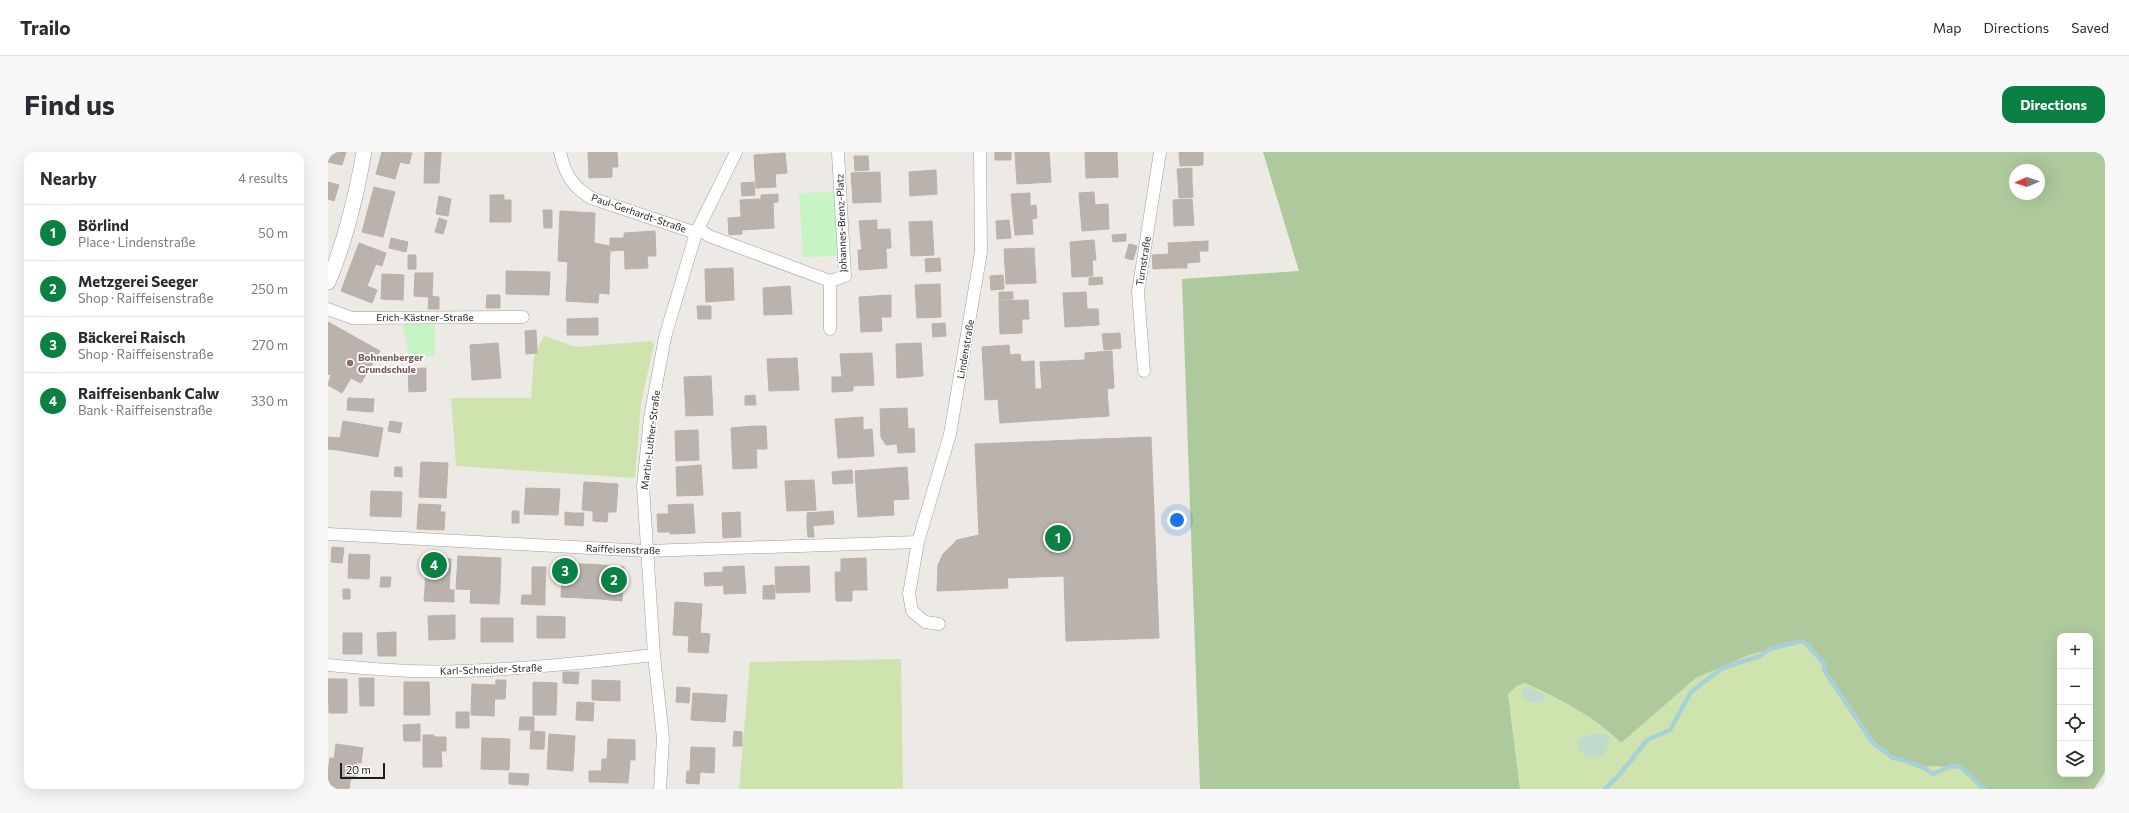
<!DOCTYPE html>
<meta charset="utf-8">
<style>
:root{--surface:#fff;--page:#f7f7f7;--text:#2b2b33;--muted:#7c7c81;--line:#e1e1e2;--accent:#0b8043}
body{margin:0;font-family:Commissioner,sans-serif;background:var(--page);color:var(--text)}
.controls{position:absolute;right:12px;bottom:12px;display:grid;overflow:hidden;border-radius:8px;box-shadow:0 4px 16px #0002}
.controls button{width:36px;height:36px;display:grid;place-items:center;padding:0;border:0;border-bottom:1px solid var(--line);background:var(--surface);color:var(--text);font:20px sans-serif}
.compass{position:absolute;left:1681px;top:12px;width:36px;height:36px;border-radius:50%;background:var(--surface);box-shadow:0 4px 16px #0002;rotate:267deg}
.scale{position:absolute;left:12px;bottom:10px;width:45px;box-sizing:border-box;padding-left:4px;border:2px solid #1d1d1d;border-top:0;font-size:11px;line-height:14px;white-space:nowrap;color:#1d1d1d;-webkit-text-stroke:3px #fff;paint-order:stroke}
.you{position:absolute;left:849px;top:368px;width:14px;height:14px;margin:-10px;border:3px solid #fff;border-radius:50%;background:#1a73e8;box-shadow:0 0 0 6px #1a73e833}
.badge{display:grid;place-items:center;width:26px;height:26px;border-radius:50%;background:var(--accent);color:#fff;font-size:13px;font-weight:700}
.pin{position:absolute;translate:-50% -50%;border:2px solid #fff;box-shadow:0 1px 4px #0006}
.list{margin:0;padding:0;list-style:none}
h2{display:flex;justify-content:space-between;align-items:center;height:52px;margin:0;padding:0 16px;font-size:17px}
h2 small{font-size:13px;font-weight:400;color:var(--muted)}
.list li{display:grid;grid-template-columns:26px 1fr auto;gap:12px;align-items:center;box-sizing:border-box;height:56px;padding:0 16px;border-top:1px solid var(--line)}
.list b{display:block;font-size:15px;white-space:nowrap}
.list p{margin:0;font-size:13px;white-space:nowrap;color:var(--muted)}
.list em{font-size:13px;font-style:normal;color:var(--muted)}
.icon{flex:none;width:22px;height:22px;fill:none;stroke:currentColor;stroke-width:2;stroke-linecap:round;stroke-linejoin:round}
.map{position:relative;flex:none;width:1777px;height:637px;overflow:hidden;border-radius:12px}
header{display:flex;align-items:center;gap:24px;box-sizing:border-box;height:56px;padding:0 20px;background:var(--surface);border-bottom:1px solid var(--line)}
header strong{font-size:19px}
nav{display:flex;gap:22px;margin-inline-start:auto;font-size:14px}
.intro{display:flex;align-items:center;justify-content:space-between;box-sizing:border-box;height:96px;padding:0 24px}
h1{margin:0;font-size:28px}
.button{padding:10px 18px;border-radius:12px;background:var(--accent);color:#fff;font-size:14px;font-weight:700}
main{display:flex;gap:24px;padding:0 24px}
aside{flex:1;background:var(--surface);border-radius:12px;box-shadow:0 4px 16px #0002}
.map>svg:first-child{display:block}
</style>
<header>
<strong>Trailo</strong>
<nav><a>Map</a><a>Directions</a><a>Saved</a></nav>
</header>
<div class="intro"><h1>Find us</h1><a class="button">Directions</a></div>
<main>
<aside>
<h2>Nearby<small>4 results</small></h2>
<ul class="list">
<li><span class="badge">1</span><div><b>Börlind</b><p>Place · Lindenstraße</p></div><em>50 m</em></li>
<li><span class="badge">2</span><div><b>Metzgerei Seeger</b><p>Shop · Raiffeisenstraße</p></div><em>250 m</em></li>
<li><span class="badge">3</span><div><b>Bäckerei Raisch</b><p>Shop · Raiffeisenstraße</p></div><em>270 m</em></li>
<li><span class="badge">4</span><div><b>Raiffeisenbank Calw</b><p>Bank · Raiffeisenstraße</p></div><em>330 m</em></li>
</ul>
</aside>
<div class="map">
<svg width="1777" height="637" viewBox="0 0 1777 637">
<rect width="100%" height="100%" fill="#ede9e4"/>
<!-- grass -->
<path fill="#cee3ae" d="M216,184L248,195L323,189L326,192L313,251L307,326L128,314L123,246H203L206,204Z
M1474,489L1490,508L1528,566L1556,601L1594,614L1633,615L1657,637H1192L1180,542L1189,534L1197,531C1232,547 1266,564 1293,591L1368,526L1421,503Z
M573,507L575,637H411L422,510Z"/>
<!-- forest -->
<path fill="#aec99c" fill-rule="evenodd" d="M935,0H1777V620L1766,637H1657L1633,615L1594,614L1556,601L1528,566L1490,508L1474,489L1421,503L1368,526L1293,591C1266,564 1232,547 1197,531L1189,534L1180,542L1192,637H872L854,127L971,119ZM1687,18H1711V42H1687ZM1732,484H1762V622H1732Z"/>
<!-- wetland -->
<path fill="#c2dacd" d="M1200,535L1217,543V548C1209,553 1202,551 1194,546V537Z
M1275,581L1281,584C1282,607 1262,612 1249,596L1252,586L1264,582Z"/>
<!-- park -->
<path fill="#c6f4c5" d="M507,40L511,104L475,105L471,41Z
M107,171V204L81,205L75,174L77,172Z"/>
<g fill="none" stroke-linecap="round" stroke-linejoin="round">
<!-- stream -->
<path stroke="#a8d1d7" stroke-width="4.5" d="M1277,637L1292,622L1319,588L1342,578L1363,540L1394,516L1432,504L1442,497L1473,489L1479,492L1497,513L1496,518L1545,591L1565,606L1575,608L1598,617L1605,622L1623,614L1633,615L1656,637"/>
</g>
<!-- building -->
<path fill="#bab2ad" stroke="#beafa8" d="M0,0H18L14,13L0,10Z
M54,0L84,1L81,12L72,10L67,27L48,22Z
M97,0H113L111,31H96Z
M260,0H289L290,15H284V25L261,26Z
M667,0H683V8H667Z
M687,0H721L723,30L689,32Z
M757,0H789L790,25L758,26Z
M851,0H875V13L852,14Z
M457,1L459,21L447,22L448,35L428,36L426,3Z
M526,4H540L541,18L527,19Z
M864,16V30H850L849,17Z
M608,18L609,42L582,44L581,20Z
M552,20L553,50L525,51L523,21Z
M0,30L11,33L6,49L0,47Z
M426,30L427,43L414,44L413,31Z
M850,30H864L865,45L851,46Z
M46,35L67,40L55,85L34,80Z
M766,40L767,53L752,54L751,41Z
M702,41V54L708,53L709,66L704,67L705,82L687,83L683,42Z
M450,42V50L433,51V43Z
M162,43H176V48H183V70H162Z
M111,44L123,47L120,64L108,62Z
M433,47V51L445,50L446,76L414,78L412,48Z
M864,47L866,73L846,74L845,48Z
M780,52L781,77L754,79L752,54Z
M215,58H224V76H216Z
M232,59L267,61L266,91L282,94L281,142L271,141L270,151L238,149L240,110L230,109Z
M413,65L414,82L401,83L400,66Z
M111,66L119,69L115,82L107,80Z
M549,68V77L532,78L531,69Z
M681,68L683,86L669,87L668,69Z
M604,69L606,103L583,104L581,70Z
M562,77L563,96L534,98L532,78Z
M327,79L328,104H319L320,116L297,117L296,81Z
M798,82V89L785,90L784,83Z
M63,86L80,90L78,100L61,96Z
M282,86H296L297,98L282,99Z
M766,88L768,108H764L765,124L744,125L742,90Z
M880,89V99H871L872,110L859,111V116H842L840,91Z
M31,91L58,101L54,114L48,112L39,134L49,138L44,151L13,139Z
M801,92L809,94L805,108L797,106Z
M706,96L708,131L678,132L676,97Z
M558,97L559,116L531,118L530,98Z
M841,102L842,116L825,117L824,103Z
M80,103H88V117H80Z
M612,106L613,119L598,120L597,107Z
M405,116L406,148L378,150L377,117Z
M178,119L222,120L221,143L178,142Z
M87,121H105L104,145L86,144Z
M54,122L76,123L75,148L53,147Z
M675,123L676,137L663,138L662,124Z
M774,125L775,132L761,133V126Z
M612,132L613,165L589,166L587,133Z
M462,134L464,162L436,163L435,136Z
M671,140H685V147L671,148Z
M758,140L759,157H770L771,173L737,175L735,141Z
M159,143H172V156H158Z
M563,143V165H553L554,179L533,180L531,145Z
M101,144L111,145V157H100Z
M700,148L701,167H694V181L672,182L671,149Z
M369,154H383V167H370Z
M270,166V183H239V167Z
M0,170L52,199L33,231L23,226L14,241L0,233L3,223L0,222Z
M617,171L618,184L605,185L604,172Z
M208,178L209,201L198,202L197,179Z
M792,181L793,196L776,198L774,182Z
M170,191L173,226L144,228L142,193Z
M593,191L595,224L569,226L568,192Z
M681,193L682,203L692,202L693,210L706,209L707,237H714L712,210L757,208V201L784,199L786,236L779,237L781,264L672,271L670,247L657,248L654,195Z
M544,201L546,233L525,234V239L504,240V225H514L512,202Z
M469,206L471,238L441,239L439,207Z
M98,216V239L81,240L80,217Z
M383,224L385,263L358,264L356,225Z
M427,243L428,253H417V244Z
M20,246L46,247L45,260L19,258Z
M579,256L580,277L586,276L587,300L570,301L569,292L558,293L553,285L552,257Z
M535,265V278L544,277L546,304L510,306L507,267Z
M15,269L55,276L50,305L10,298Z
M62,269L74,271L72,281L60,279Z
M427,274H438L439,297H428Z
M427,274L429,316L405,317L403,276Z
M370,278L371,308L348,309L347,279Z
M0,285L12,286L10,298L0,297Z
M823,285L831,486L738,489L736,424L679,426L680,436L609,439L610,413L615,402L629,388L651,383L647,292Z
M93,310L120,311L118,346L91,345Z
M373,313L375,343L349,344L348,315Z
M67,315H74V325L66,324Z
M579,315L581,347L565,348L566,363L530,365L527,319Z
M524,318L525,331L505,332L504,320Z
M486,328L488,358L459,359L457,329Z
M256,330L290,332L288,360H280L279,370L265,369V359L254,358Z
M198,336L232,337L230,363L196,362Z
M43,339L74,340L73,365L42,364Z
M91,352L113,353L112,360L90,359Z
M365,352L367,381L342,382V380H330L329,362H341L340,353Z
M90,359L117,360L116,378L89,377Z
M184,359H191V371H184Z
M505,359L506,372L479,374V361Z
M237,360L244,361V373H237Z
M412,360L413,385L395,386L394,361Z
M244,361H256L255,374L244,373Z
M485,373L486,385H480L479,374Z
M4,395L16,396L14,411L3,410Z
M21,402L42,403L41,427L20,426Z
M130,404L173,406L172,439L128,437Z
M98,406L123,407L121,438L97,437Z
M538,406L539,438H524V449H508L507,420H513V407Z
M235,411L274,413L272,447L233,445Z
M274,413L296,415L294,449L272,447Z
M416,414L418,441L396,442L395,415Z
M481,414L482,440L448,441L447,415Z
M204,415H218L217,438H204Z
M395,420L396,433L377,434L376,421Z
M53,425H63L62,435H52Z
M446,433L447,447H435V434Z
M15,437H22V447H15Z
M97,437L126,438V450L96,449Z
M143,438L172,439L171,452L142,451Z
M204,438H217V453L193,452L194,443H204Z
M347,450L374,452L372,481L382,482L380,501L360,500L361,484L345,483Z
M127,463V487L101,488L100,464Z
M209,464L237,465V486H209Z
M153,466H185V490H153Z
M68,480V504H50L49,481Z
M15,481H34V502H15Z
M235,520H251L250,532L235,531Z
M31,526H46V554H32Z
M0,527H19V561H1Z
M168,528H178L177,547H167Z
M264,528L292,529V549L264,548Z
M76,530H101L102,563H76Z
M205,530L229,531L228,563H205Z
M144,532L167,533L166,564L143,563Z
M349,535L362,536L361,551L348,550Z
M365,541L399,543L397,570L363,568Z
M249,550L266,551L265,569L248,568Z
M128,560H141V576H128Z
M192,565H206V578H191Z
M92,572V589H76L75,573Z
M203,579L217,580L216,597H202Z
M406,579L414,580V594H405Z
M221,582L247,584L245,619L219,617Z
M95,583H106V585H118V599H113L114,615H95Z
M154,586L182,587L181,618L153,617Z
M280,587L307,588V608L279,607Z
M8,592L35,596L33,611L6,607Z
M363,595L387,596L386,621L362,619Z
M2,606L29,610L27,625L0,621Z
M274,607L302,608L300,631L273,630Z
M261,619H273V630H261Z
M359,619L372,620L371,632L358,631Z
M0,621L23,625L21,637L0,636Z
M181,621L201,622L200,633L181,632Z"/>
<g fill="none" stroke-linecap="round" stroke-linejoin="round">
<defs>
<path id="minor" d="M232,0C237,22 243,33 263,46L368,81
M370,76L381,84L502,129
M502,129L517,124L510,2
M502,129V177
M0,157L24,166L195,165
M816,219L810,140L832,0
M0,382L319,399L590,390
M611,472L597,470L584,459L581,442L590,390L622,282L653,100L652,0
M0,513C44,517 90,521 134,519C198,517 262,510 326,503
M332,637L335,586L326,503L315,334L322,266L337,185L368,81L408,0"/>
<path id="tertiary" d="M0,130C18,88 28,45 36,0"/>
</defs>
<!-- minor casing -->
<use href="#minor" stroke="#9e9e9e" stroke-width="13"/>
<!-- tertiary casing -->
<use href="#tertiary" stroke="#9e9e9e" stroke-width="16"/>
<!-- minor -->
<use href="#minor" stroke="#fff" stroke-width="12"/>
<!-- tertiary -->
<use href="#tertiary" stroke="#fff" stroke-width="15"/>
</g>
<!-- markers -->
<circle fill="#8d6e63" stroke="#fff" stroke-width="1.5" cx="22" cy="211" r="4"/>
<g text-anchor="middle" stroke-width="3.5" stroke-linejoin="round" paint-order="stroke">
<!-- street labels -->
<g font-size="10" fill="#1d1d1d" stroke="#fff">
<text transform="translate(311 61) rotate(19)" y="4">Paul-Gerhardt-Straße</text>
<text transform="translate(513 71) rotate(-92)" y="4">Johannes-Brenz-Platz</text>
<text transform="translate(815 109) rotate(-81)" y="4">Turnstraße</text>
<text x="97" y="169">Erich-Kästner-Straße</text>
<text transform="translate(637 197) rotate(-80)" y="4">Lindenstraße</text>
<text transform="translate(322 288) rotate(-83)" y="4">Martin-Luther-Straße</text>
<text transform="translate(295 397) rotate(2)" y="4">Raiffeisenstraße</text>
<text transform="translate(163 517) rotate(-2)" y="4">Karl-Schneider-Straße</text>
</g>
<!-- education labels -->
<g font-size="10" font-weight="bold" fill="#785e54" stroke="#fff" text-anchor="start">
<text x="30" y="209">Bohnenberger<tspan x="30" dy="12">Grundschule</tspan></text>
</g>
</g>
</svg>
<div class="controls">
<button>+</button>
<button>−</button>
<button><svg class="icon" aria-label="locate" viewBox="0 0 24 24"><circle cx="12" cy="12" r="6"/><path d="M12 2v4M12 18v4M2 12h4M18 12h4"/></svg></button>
<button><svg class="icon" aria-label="layers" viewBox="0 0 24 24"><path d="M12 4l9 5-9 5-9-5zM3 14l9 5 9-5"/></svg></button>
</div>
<svg class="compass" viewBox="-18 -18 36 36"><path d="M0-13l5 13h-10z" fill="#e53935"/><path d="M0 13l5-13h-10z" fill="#7c7c81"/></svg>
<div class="scale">20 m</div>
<div class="you"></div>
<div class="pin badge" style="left:730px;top:386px">1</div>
<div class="pin badge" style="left:286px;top:428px">2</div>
<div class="pin badge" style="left:237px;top:419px">3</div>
<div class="pin badge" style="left:106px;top:413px">4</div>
</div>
</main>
